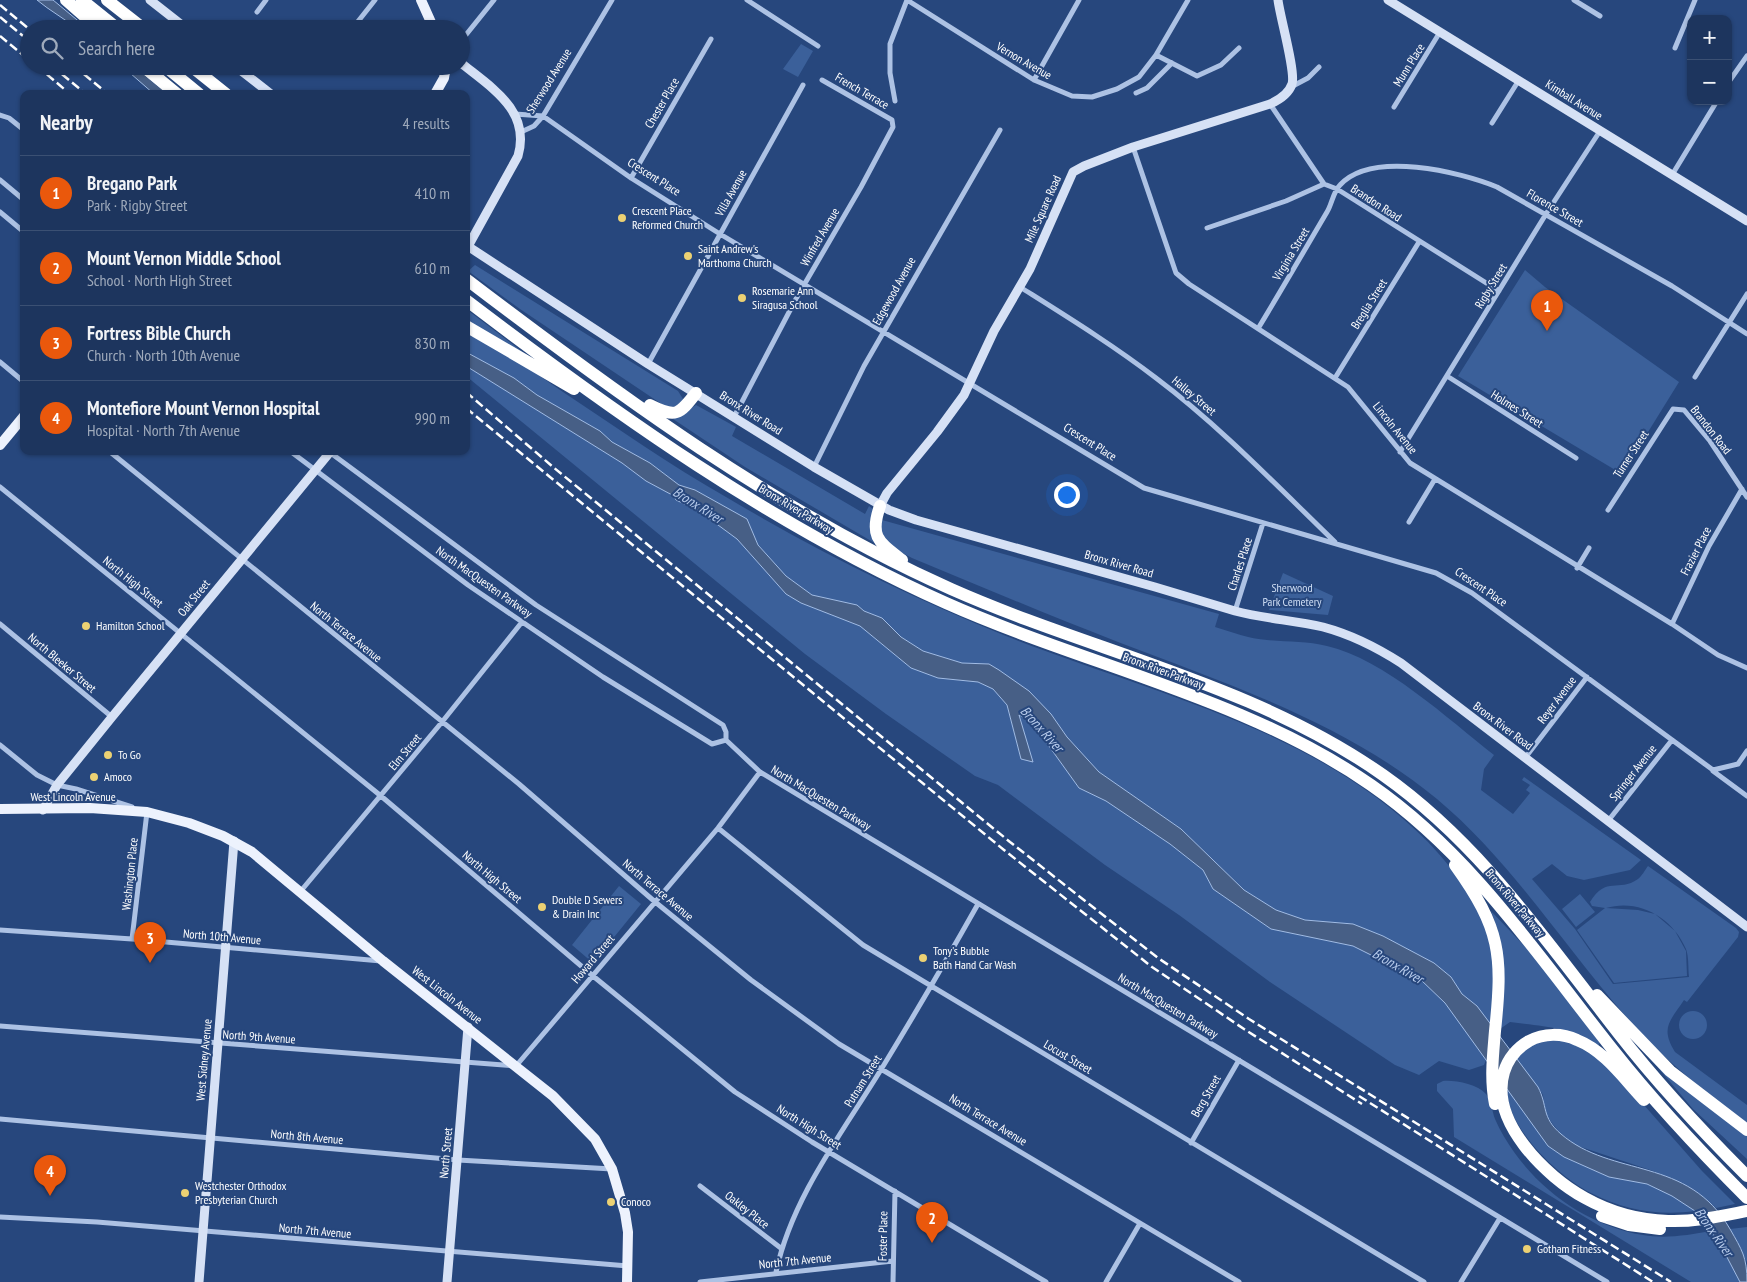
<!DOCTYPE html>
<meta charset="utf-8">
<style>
:root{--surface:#1d355e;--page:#2a4067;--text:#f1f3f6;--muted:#a0abbc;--line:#3b5073;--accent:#ea580c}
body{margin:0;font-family:"PT Sans Narrow",sans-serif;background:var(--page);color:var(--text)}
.controls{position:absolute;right:15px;top:15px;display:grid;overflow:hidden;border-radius:10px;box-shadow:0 1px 4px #0004}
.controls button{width:45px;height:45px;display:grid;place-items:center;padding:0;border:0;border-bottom:1px solid var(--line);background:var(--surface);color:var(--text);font:25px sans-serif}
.you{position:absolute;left:1066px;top:494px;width:18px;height:18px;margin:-12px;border:4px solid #fff;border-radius:50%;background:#1a73e8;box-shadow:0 0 0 8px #1a73e833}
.badge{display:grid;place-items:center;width:32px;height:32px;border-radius:50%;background:var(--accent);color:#fff;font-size:16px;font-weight:700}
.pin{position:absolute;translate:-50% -41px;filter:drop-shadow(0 1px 2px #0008)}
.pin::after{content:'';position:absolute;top:26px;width:18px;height:15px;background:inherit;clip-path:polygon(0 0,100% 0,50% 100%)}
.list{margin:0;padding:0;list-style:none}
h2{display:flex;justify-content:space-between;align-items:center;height:65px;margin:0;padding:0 20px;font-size:21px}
h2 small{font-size:16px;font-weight:400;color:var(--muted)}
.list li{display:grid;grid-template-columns:32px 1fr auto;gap:15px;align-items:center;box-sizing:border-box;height:75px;padding:0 20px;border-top:1px solid var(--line)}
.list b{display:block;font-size:19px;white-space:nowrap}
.list p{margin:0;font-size:16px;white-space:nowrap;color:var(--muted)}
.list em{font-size:16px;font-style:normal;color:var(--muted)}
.icon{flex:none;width:28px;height:28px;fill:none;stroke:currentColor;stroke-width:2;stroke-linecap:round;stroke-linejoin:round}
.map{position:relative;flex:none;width:1747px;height:1282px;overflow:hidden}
.search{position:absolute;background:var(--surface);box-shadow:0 1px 4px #0004;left:20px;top:20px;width:450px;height:55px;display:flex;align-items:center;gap:12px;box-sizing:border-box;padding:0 18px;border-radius:28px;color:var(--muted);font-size:19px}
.panel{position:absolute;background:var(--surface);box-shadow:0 1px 4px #0004;left:20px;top:90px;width:450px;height:365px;border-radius:10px}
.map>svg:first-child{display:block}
</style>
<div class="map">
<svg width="1747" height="1282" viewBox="0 0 1747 1282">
<rect width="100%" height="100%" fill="#27477d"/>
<!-- green -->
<path fill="#3b609a" d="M801,44L813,51L798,77L783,69Z
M475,265L678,391L683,399L680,406L666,407L520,309L468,271Z
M1525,270L1545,287L1679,382L1622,474L1458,376Z
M466,309L528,356L466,320Z
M466,334C499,346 534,372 563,392C617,428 670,465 726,497C815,550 909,597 1006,636C1150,693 1315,728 1428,842C1461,877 1492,919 1495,969C1497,995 1490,1028 1488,1055L1484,1065L1469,1070L1439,1061L1419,1075L1395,1065L1270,982L1179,915L1105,865L998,785L975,776L886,714L805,654L466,376V366L622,463L646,481L675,496L677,500L699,511L737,539L786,594L801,603L860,626L911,668L938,678L978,682L993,689L1007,705L1021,759L1018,714L1031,721L1079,788L1106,801L1170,844L1203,870L1213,889L1271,929L1353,946L1400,968L1421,980L1445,1003L1475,1043L1477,1006L1462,994L1451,977L1434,963L1383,936L1353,924L1305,920L1276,910L1244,890L1181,829L1099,772L1067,737L1051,714L989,664L962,663L923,651L901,637L882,618L864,611L857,605L812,595L786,576L758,545L747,519L695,490L679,485L650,463L612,442L600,431L537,395L514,378L466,352Z
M696,405L736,427L732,436L865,514L869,506L873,509L878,545L745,467L673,419Z
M882,520L1219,614L1215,627C1232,632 1249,639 1267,640C1287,642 1307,641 1327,646C1384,659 1448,719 1494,755L1484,769L1481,790L1513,814L1530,793L1526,790L1530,785L1522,780L1524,777L1641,860L1630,870L1584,880L1567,876L1552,864L1532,879L1575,929L1613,984L1689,977C1688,968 1689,957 1686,949C1673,918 1639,898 1606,908L1638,910L1655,914L1675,931L1686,951L1687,976L1614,983L1577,930L1605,908L1592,906L1590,902C1607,875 1618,893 1638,879C1642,876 1645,870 1648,866L1736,928L1739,932L1738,937L1687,1002L1684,1000C1670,1021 1660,1028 1675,1052L1747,1105V1123C1709,1095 1673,1067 1641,1033C1570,957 1517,866 1437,799C1345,723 1228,684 1118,642C1048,615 980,586 912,558L889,546L878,524Z
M1283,573L1333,596L1328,615L1269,610Z
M619,886L641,904L593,963L572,945Z
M1580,894L1595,912L1576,927L1562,909Z
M1491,911L1532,954L1600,1043L1598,1046C1568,1026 1544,1027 1510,1022L1500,1029L1498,931Z
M1679 1025a14 14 0 1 1 28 0a14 14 0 1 1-28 0Z
M1616,1018L1747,1133V1159L1693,1109Z
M1565,1039L1592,1051L1629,1088L1702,1171L1735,1204L1716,1208L1693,1189L1653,1171L1575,1145L1559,1132L1545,1114L1543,1095L1538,1087L1522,1109L1548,1146L1564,1157L1609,1177L1647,1184L1672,1196L1695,1211C1659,1216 1623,1210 1591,1193C1559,1177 1507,1128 1507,1090C1507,1084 1510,1077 1511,1071C1514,1061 1524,1047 1534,1042C1542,1039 1556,1040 1565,1039Z
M1443,1081C1455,1080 1477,1084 1486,1094C1491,1100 1492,1111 1495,1119C1500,1131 1507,1142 1514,1152C1544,1194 1591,1226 1643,1235C1665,1239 1689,1235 1711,1231L1719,1242L1740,1282H1691L1454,1137L1453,1109L1437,1091V1084Z
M1747,1227V1262L1730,1229Z"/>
<!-- water -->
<path fill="#475f86" stroke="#a1bce5" d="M37,0H53L88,29H77C64,18 50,11 37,0Z
M122,66H134L168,94H154Z
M466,352L514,378L537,395L600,431L612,442L650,463L679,485L695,490L747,519L758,545L786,576L812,595L857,605L864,611L882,618L901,637L923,651L962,663L989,664L999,670L1029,691L1051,714L1067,737L1099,772L1181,829L1244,890L1276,910L1305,920L1353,924L1383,936L1434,963L1451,977L1462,994L1477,1006L1538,1087C1548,1106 1541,1117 1561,1134C1612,1178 1688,1156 1730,1229C1742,1250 1747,1257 1747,1282H1740L1719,1242L1695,1211L1672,1196L1647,1184L1609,1177L1564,1157L1548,1146L1445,1003L1421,980L1353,946L1271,929L1213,889L1203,870L1170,844L1106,801L1079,788L1031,721L1019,715L1033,762L1021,759L1007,705L993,689L978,682L938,678L911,668L860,626L801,603L786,594L737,539L699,511L676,500L674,496L646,481L622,463L466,366Z"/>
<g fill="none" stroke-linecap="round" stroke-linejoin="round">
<!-- street -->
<path stroke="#adc2e4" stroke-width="5" d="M747,0L818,46
M907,0L1034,80L1072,96L1092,97L1117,89L1139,77L1156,55L1188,0
M1574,0L1600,16
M257,12L266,0
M352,29L375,0
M461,41L494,0
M1675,48L1695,0
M1156,55L1197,76L1221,65L1239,48
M318,72L322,66
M1034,80L1079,0
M1728,83L1747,56
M1291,87L1308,78L1319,67
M1136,93L1147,88L1172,63
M895,101L890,73V44L907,0
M1270,104L1324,184L1337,189L1499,291
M1394,107L1440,32
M515,114L543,116L631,178L720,234L1144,488L1436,573L1472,593L1713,770L1738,764L1747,751
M0,115L9,118L24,130
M1492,123L1519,80
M521,132L534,126L543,116L612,0
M1133,147L1176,273L1189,284L1348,387L1410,463L1672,624L1718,655L1747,668
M1672,175L1717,101
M631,178L711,39
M0,180L24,200
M0,212L24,232
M1207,228L1286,201L1324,184
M1020,287C1066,316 1113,345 1156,378C1221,427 1277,486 1335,542
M1259,327C1282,289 1304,251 1327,212C1332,204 1333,192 1340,185C1372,150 1460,172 1497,187L1672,286L1747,334
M0,362L24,382
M648,364L803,85
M1447,376L1576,458
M1695,377L1747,294
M1335,378L1419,242
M734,417L797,297L861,187L893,127L892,120L822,80
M109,451L519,784L654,901L751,980L839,1044L1239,1282
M290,451L468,585L603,677L712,744L726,740
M328,451L536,605L723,725L726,732V740L760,772L1607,1282
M1400,452L1546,214L1600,131
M814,467L864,366L1000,130
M0,487L381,796L593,976L735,1092L812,1142L1046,1282
M1608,510L1673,409L1684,410L1710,441L1747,497
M1409,522L1435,479
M1577,568L1589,548
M1235,611L1263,523
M0,624L112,717
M1672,624L1709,546L1742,489
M0,745L37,775L57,785L76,789L132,807
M1525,758L1587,677
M1713,771L1747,796
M1608,821L1672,740
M718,828L863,945L1424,1282
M300,892L442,722L522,622
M0,930L132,939L381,961
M132,939L147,812H144
M0,1026L516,1066L718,828L760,772
M0,1119L458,1160L612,1169
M1191,1143L1239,1060
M700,1186L782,1249
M0,1217L97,1222L628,1266
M776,1272C792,1197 843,1132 882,1068C915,1014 947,959 978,904
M700,1282L893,1261
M893,1282L895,1191
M1106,1282L1139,1225
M1461,1282L1500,1218"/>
<!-- secondary -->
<path stroke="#d6e1f5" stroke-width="9" d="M150,0L187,29
M1388,0L1747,221
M461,63C492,88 531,111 518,156L466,250
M235,66L271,94
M466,245L648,364L814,467L889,510L916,520L1155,587L1235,611C1264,619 1294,620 1323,627C1353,635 1376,647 1401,663L1747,927
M880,506L887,493L937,432L964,395L994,331L1030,269L1073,172L1084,166L1133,147L1270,104C1279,100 1289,93 1292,84C1296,72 1280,17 1278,0
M43,810L57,785L112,717L331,451
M199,1282L234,841
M447,1282L468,1027"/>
<!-- primary -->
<path stroke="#edf2fd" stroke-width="10" d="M421,0L434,29
M435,94L444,78L446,66
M0,445L24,416
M0,809L90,808L147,812L189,823L223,836L252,852L383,961L553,1096L595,1139L612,1169L625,1213L628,1232L627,1282"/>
<!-- highway -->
<path stroke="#fff" stroke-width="12" d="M66,0L99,29
M82,0L118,29
M107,0L144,29
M143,66L177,94
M165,66L199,94
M191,66L226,94
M466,279C618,395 776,511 951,589C1093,652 1254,684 1383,775C1481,844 1546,941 1619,1034C1658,1084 1702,1131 1747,1176
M466,300C616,414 773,526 946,603C1085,665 1246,698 1371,785C1472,855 1538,956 1613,1050C1654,1102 1700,1151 1747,1198
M466,326L574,389
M650,405C676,418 679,415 696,393
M880,506C869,537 879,542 902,560
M1455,865C1501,929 1503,955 1495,1031C1493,1055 1490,1079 1495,1104
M1597,995L1670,1071L1747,1130
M1644,1100C1624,1079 1605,1051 1577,1040C1562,1033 1544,1033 1529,1041C1517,1048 1508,1059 1504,1072C1489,1121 1546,1177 1585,1198C1610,1212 1639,1220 1668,1221C1695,1222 1721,1216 1747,1211
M1602,1216L1629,1225L1660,1229"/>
<!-- rail -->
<path stroke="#fff" stroke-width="2.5" stroke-dasharray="9 4" stroke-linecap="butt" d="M0,5L29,29
M0,17L29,41
M0,36L29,60
M37,66L70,94
M52,66L86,94
M74,66L108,94
M466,392L553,467L1010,842L1158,958L1249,1019L1671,1282
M466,408L1004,850L1152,967L1244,1029L1362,1104
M1359,1096L1653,1282"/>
</g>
<!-- markers -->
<g fill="#ecd173" stroke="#27477d" stroke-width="2">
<circle cx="622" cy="218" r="5"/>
<circle cx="688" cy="256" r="5"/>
<circle cx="742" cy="298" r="5"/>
<circle cx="86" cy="626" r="5"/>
<circle cx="108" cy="755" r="5"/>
<circle cx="94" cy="777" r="5"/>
<circle cx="542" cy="907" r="5"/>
<circle cx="923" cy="958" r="5"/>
<circle cx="185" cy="1193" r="5"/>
<circle cx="611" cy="1202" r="5"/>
<circle cx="1527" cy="1249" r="5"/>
</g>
<g text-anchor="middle" stroke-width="4" stroke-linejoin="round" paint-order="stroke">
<!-- street labels -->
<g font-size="12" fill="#fff" stroke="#27477d">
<text transform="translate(1024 61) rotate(30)" y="4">Vernon Avenue</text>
<text transform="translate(1409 65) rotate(-58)" y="4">Munn Place</text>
<text transform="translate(549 81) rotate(-58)" y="4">Sherwood Avenue</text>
<text transform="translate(862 91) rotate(30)" y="4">French Terrace</text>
<text transform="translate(1574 100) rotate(32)" y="4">Kimball Avenue</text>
<text transform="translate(662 103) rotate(-60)" y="4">Chester Place</text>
<text transform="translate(654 177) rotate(32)" y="4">Crescent Place</text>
<text transform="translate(731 193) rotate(-61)" y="4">Villa Avenue</text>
<text transform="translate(1376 203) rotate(33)" y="4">Brandon Road</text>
<text transform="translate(1555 208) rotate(30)" y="4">Florence Street</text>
<text transform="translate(1043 209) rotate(-66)" y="4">Mile Square Road</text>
<text transform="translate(820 237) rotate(-60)" y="4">Winfred Avenue</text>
<text transform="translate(1291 254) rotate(-59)" y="4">Virginia Street</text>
<text transform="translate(1491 286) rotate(-59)" y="4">Rigby Street</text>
<text transform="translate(894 291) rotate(-61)" y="4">Edgewood Avenue</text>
<text transform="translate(1369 304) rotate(-58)" y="4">Breglia Street</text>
<text transform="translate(1194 396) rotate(40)" y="4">Halley Street</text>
<text transform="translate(1517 409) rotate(32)" y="4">Holmes Street</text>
<text transform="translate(751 413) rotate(32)" y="4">Bronx River Road</text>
<text transform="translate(1395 428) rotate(51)" y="4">Lincoln Avenue</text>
<text transform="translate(1711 430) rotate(52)" y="4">Brandon Road</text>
<text transform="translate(1090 442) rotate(32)" y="4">Crescent Place</text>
<text transform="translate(1631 454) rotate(-57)" y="4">Turner Street</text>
<text transform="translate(796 509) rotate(31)" y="4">Bronx River Parkway</text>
<text transform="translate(1696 551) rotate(-63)" y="4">Frazier Place</text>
<text transform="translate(1119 564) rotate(16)" y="4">Bronx River Road</text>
<text transform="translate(1240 564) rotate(-72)" y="4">Charles Place</text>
<text transform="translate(133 582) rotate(39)" y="4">North High Street</text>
<text transform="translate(484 582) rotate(35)" y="4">North MacQuesten Parkway</text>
<text transform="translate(1481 587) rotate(34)" y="4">Crescent Place</text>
<text transform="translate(194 598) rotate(-51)" y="4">Oak Street</text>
<text transform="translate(346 632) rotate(39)" y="4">North Terrace Avenue</text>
<text transform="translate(62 663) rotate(40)" y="4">North Bleeker Street</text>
<text transform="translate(1163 671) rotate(20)" y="4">Bronx River Parkway</text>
<text transform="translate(1557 700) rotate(-53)" y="4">Reyer Avenue</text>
<text transform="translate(1503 726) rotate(37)" y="4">Bronx River Road</text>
<text transform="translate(405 752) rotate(-50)" y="4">Elm Street</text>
<text transform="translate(1633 773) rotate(-52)" y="4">Springer Avenue</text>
<text x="73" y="801">West Lincoln Avenue</text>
<text transform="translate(821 798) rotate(31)" y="4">North MacQuesten Parkway</text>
<text transform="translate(130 874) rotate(-84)" y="4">Washington Place</text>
<text transform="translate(492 877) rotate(40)" y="4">North High Street</text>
<text transform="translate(658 890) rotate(40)" y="4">North Terrace Avenue</text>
<text transform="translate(1515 903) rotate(50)" y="4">Bronx River Parkway</text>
<text transform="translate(222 937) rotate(5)" y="4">North 10th Avenue</text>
<text transform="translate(593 959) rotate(-50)" y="4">Howard Street</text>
<text transform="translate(447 995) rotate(38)" y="4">West Lincoln Avenue</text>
<text transform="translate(1168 1006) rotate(31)" y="4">North MacQuesten Parkway</text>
<text transform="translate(259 1037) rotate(4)" y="4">North 9th Avenue</text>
<text transform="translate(1068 1057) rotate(31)" y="4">Locust Street</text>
<text transform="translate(204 1060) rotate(-85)" y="4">West Sidney Avenue</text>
<text transform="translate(863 1081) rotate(-58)" y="4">Putnam Street</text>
<text transform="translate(1206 1096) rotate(-60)" y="4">Berg Street</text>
<text transform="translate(988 1120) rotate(31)" y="4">North Terrace Avenue</text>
<text transform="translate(809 1127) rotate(32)" y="4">North High Street</text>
<text transform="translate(307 1137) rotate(5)" y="4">North 8th Avenue</text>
<text transform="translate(446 1153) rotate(-85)" y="4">North Street</text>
<text transform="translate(747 1210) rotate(38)" y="4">Oakley Place</text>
<text transform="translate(315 1231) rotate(5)" y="4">North 7th Avenue</text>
<text transform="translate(883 1236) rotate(-89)" y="4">Foster Place</text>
<text transform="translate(795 1261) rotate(-6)" y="4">North 7th Avenue</text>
</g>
<!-- poi labels -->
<g font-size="12" fill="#fff" stroke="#27477d" text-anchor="start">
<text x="632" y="215">Crescent Place<tspan x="632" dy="14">Reformed Church</tspan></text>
<text x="698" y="253">Saint Andrew's<tspan x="698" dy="14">Marthoma Church</tspan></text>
<text x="752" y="295">Rosemarie Ann<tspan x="752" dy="14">Siragusa School</tspan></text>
<text x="96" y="630">Hamilton School</text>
<text x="118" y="759">To Go</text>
<text x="104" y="781">Amoco</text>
<text x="552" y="904">Double D Sewers<tspan x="552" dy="14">&amp; Drain Inc</tspan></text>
<text x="933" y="955">Tony's Bubble<tspan x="933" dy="14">Bath Hand Car Wash</tspan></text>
<text x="195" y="1190">Westchester Orthodox<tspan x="195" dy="14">Presbyterian Church</tspan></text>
<text x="621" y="1206">Conoco</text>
<text x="1537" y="1253">Gotham Fitness</text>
</g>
<!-- park labels -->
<g font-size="12" fill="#cfdef4" stroke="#27477d">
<text x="1292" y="592">Sherwood<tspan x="1292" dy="14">Park Cemetery</tspan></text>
</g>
<!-- water labels -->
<g font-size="14" font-style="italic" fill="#b8ccec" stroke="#27477d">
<text transform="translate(698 505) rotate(32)" y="5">Bronx River</text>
<text transform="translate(1042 729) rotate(48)" y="5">Bronx River</text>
<text transform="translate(1398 966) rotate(30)" y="5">Bronx River</text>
<text transform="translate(1714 1232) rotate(55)" y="5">Bronx River</text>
</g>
</g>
</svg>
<div class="controls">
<button>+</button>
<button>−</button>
</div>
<div class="you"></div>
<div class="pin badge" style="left:1547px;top:331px">1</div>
<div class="pin badge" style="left:932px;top:1243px">2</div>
<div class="pin badge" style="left:150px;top:963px">3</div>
<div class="pin badge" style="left:50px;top:1196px">4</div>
<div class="search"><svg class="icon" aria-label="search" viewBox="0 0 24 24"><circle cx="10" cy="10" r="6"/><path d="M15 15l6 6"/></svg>Search here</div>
<section class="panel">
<h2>Nearby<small>4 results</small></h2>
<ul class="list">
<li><span class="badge">1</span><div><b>Bregano Park</b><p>Park · Rigby Street</p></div><em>410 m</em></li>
<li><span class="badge">2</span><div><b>Mount Vernon Middle School</b><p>School · North High Street</p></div><em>610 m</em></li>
<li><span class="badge">3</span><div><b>Fortress Bible Church</b><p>Church · North 10th Avenue</p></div><em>830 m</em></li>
<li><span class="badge">4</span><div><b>Montefiore Mount Vernon Hospital</b><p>Hospital · North 7th Avenue</p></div><em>990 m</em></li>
</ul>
</section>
</div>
